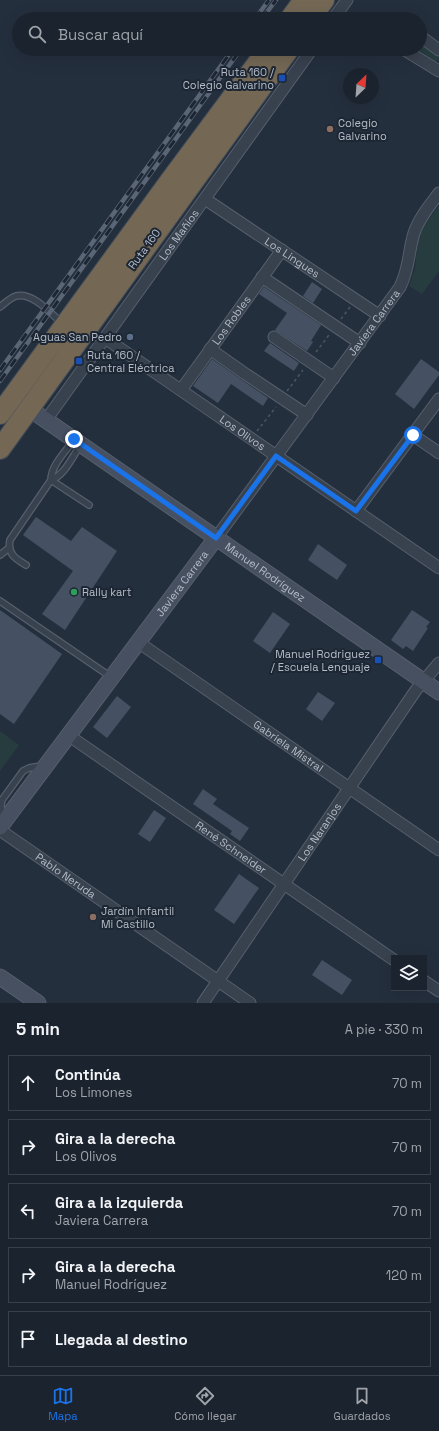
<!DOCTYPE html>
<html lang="es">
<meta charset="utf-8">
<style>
:root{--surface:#1b232e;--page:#282f3a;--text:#f1f3f6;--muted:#a0a4aa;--line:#39404a;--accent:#1a73e8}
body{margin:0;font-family:"Space Grotesk",sans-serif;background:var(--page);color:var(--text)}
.controls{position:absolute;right:12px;bottom:12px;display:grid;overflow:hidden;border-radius:0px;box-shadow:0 4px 16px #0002}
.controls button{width:36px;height:36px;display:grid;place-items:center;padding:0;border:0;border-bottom:1px solid var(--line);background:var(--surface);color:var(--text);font:20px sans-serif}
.compass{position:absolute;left:343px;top:68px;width:36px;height:36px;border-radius:50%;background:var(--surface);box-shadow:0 4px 16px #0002;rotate:25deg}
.stop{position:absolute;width:12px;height:12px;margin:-9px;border:3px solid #1a73e8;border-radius:50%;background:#fff}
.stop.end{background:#1a73e8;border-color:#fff;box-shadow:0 1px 4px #0008}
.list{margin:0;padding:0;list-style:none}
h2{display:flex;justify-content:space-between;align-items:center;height:52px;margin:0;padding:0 16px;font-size:17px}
h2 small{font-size:13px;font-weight:400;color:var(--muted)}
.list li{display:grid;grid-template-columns:26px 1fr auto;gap:12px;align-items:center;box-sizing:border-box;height:56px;margin:0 8px 8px;padding:0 8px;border:1px solid var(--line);border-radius:0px}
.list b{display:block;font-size:15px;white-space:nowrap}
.list p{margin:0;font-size:13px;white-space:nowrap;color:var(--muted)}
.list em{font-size:13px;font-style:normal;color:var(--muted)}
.icon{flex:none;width:22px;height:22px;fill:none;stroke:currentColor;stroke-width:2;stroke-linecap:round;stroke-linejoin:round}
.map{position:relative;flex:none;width:439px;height:1003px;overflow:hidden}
.search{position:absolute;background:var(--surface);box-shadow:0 4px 16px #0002;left:12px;right:12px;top:12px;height:44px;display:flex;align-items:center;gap:10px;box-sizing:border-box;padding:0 14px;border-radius:22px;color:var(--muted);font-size:15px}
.sheet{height:372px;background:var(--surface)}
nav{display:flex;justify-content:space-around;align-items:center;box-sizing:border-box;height:56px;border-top:1px solid var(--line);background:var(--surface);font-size:11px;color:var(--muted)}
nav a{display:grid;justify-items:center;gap:2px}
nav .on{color:var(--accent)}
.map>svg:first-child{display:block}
</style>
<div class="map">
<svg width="439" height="1003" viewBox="0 0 439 1003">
<rect width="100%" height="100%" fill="#242f3e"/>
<!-- green -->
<path fill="#263c3f" d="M420,41L439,55V59L437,61L435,62L416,49H420Z
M439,205V271L422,294L409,286L415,269L418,238L424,226Z
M0,731L19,745L0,771Z"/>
<!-- building -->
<path fill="#455162" d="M312,282L322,289L313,303L303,296Z
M264,287L321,325L311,341L313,342L307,351L275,330L287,313L259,294Z
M270,343L299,363L294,371L264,351Z
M212,359L268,398L263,406L231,384L218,403L193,386Z
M421,359L439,372V375L414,409L395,394Z
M36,517L71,541L82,527L117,551L65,630L42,614L73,571L23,535Z
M318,544L347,565L337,580L308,560Z
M0,610L62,654L14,724L0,714Z
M412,610L430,622L426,627L428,628L413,651L406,646L403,649L391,640Z
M273,612L290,624L270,653L253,641Z
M318,692L335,703L322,721L306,709Z
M117,696L131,707L107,738L93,727Z
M203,789L217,799L213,804L249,828L240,841L230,834L232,831L193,804Z
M154,810L166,818L150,842L138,834Z
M239,874L259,888L234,924L214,910Z
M322,960L352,980L342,995L312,975Z"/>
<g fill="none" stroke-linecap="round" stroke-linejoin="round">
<defs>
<path id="lane" d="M0,307C5,303 10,298 16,296C33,292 50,313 62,323
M51,480C65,475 72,457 80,446
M51,480L89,505
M0,555L9,548
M26,565C16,559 7,554 10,540L51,480C51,466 65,452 73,441
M0,601L111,677
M2,820L1,805L2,800L23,771L29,768L41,766"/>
<g id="street">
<path d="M333,19L347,0"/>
<path d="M420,36L439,50"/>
<path d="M403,49L439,71"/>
<path id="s1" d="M205,199L380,316"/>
<path d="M262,277L360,343"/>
<path d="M274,337L334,378"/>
<path id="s2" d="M105,338L439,568"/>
<path d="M210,349L244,373"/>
<path d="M247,375L307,415"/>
<path id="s3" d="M181,390L282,250"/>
<path id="s4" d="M46,420L312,49"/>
<path d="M413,435L439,453"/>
<path d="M356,511L439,399"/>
<path id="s5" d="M216,538L400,287C410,267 408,252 414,233C419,218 430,205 439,193"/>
<path id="s6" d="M138,642L439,850"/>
<path id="s7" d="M68,735L394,960"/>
<path id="s8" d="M0,830L250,1003"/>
<path d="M424,981L439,991"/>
<path id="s9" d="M203,1003L416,690L439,663"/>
</g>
<g id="secondary">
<path id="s10" d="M21,403L439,692"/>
<path id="s11" d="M0,827L216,538"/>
<path d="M0,977L38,1003"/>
</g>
<path id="highway" d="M290,19L304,0
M310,19L324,0
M0,414L170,181L268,49
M0,449L289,49"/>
</defs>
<!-- lane casing -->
<use href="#lane" stroke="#565f6c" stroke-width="8"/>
<!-- street casing -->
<use href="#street" stroke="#565f6c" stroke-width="13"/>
<!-- secondary casing -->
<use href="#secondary" stroke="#565f6c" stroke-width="17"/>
<!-- highway casing -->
<use href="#highway" stroke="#434c59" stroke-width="22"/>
<!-- path -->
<path stroke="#44595c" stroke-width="1.5" stroke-dasharray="3 3" stroke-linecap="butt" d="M341,319L350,307
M316,352L329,335
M287,391L303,370
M257,431L276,407"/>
<!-- lane -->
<use href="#lane" stroke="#38414e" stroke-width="5.5"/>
<!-- street -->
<use href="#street" stroke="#38414e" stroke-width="11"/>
<!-- secondary -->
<use href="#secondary" stroke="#465061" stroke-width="15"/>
<!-- highway -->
<use href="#highway" stroke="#746855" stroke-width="20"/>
<defs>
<path id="rail" d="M255,19L269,0
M262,19L276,0
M0,370L233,49
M0,381L241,49"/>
</defs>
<!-- rail casing -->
<use href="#rail" stroke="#5a6575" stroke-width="4.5"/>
<!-- rail -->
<use href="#rail" stroke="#1d2633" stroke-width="3" stroke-dasharray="9" stroke-linecap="butt"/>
</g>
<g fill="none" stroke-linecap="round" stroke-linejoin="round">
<!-- route -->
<path stroke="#1a73e8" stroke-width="5" d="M74,439L216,538L276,456L356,511L413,435"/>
</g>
<!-- markers -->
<g fill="#1a4fb4" stroke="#1d2633" stroke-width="1.5">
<rect x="278" y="74" width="8" height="8" rx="2"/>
<rect x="75" y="357" width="8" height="8" rx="2"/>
<rect x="374" y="656" width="8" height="8" rx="2"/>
</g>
<g fill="#8d6e63" stroke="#1d2633" stroke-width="1.5">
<circle cx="330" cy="129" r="4"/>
<circle cx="93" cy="917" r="4"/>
</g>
<circle fill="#5c6f8a" stroke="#1d2633" stroke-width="1.5" cx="130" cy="337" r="4"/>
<circle fill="#2e9e5b" stroke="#1d2633" stroke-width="1.5" cx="74" cy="592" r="4"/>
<g text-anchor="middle" stroke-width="4" stroke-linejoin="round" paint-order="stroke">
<!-- poi labels -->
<g font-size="11" fill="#b4bcc9" stroke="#1d2633" text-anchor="start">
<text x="274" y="76" text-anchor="end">Ruta 160 /<tspan x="274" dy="13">Colegio Galvarino</tspan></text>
<text x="338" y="127">Colegio<tspan x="338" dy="13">Galvarino</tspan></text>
<text x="122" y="341" text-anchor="end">Aguas San Pedro</text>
<text x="87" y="359">Ruta 160 /<tspan x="87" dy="13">Central Eléctrica</tspan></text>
<text x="82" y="596">Rally kart</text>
<text x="370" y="658" text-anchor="end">Manuel Rodriguez<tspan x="370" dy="13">/ Escuela Lenguaje</tspan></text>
<text x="101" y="915">Jardín Infantil<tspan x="101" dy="13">Mi Castillo</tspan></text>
</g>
<!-- street labels -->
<g font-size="11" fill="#b4bcc9" stroke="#1d2633">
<text dy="4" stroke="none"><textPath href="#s4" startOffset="228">Los Mañíos</textPath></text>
<text transform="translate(144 249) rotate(-54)" y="4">Ruta 160</text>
<text dy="4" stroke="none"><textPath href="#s1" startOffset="105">Los Lingues</textPath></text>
<text dy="4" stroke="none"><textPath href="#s3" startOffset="86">Los Robles</textPath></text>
<text dy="4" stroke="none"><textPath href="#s5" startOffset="267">Javiera Carrera</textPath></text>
<text dy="4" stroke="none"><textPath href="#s2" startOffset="167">Los Olivos</textPath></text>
<text dy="4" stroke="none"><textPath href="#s10" startOffset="297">Manuel Rodríguez</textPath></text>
<text dy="4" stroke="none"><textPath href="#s11" startOffset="304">Javiera Carrera</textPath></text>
<text dy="4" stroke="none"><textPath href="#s6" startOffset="183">Gabriela Mistral</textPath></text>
<text dy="4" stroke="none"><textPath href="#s9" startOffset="207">Los Naranjos</textPath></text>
<text dy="4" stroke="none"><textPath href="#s7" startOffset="198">René Schneider</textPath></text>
<text dy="4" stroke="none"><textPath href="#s8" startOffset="80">Pablo Neruda</textPath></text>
</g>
</g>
</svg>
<div class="controls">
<button><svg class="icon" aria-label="layers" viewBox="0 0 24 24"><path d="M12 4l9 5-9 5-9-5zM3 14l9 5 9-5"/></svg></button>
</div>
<svg class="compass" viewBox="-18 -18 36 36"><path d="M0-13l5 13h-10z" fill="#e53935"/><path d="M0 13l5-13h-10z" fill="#a0a4aa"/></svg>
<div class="stop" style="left:413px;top:435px"></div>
<div class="stop end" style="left:74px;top:439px"></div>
<div class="search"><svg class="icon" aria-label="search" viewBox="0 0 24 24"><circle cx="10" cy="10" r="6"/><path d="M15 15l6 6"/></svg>Buscar aquí</div>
</div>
<section class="sheet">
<h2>5 min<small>A pie · 330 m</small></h2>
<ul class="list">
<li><svg class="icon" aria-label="ahead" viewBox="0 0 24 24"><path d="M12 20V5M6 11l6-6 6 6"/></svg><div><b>Continúa</b><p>Los Limones</p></div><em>70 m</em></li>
<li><svg class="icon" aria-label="right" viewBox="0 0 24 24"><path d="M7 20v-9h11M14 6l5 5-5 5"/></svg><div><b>Gira a la derecha</b><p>Los Olivos</p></div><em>70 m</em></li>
<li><svg class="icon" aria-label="left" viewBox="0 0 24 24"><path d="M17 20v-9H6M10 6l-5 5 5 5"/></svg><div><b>Gira a la izquierda</b><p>Javiera Carrera</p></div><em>70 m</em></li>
<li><svg class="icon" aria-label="right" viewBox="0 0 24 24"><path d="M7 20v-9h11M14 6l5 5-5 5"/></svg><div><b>Gira a la derecha</b><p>Manuel Rodríguez</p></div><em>120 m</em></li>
<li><svg class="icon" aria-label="arrive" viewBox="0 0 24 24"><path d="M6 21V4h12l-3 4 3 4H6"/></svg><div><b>Llegada al destino</b></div></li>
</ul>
</section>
<nav>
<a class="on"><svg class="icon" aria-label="map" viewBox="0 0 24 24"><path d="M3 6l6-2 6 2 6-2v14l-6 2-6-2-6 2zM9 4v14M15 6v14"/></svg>Mapa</a>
<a><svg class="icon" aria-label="directions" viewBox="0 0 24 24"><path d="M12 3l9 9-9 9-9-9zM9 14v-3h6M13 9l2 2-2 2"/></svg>Cómo llegar</a>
<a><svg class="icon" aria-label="saved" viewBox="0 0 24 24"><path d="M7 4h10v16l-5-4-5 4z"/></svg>Guardados</a>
</nav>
